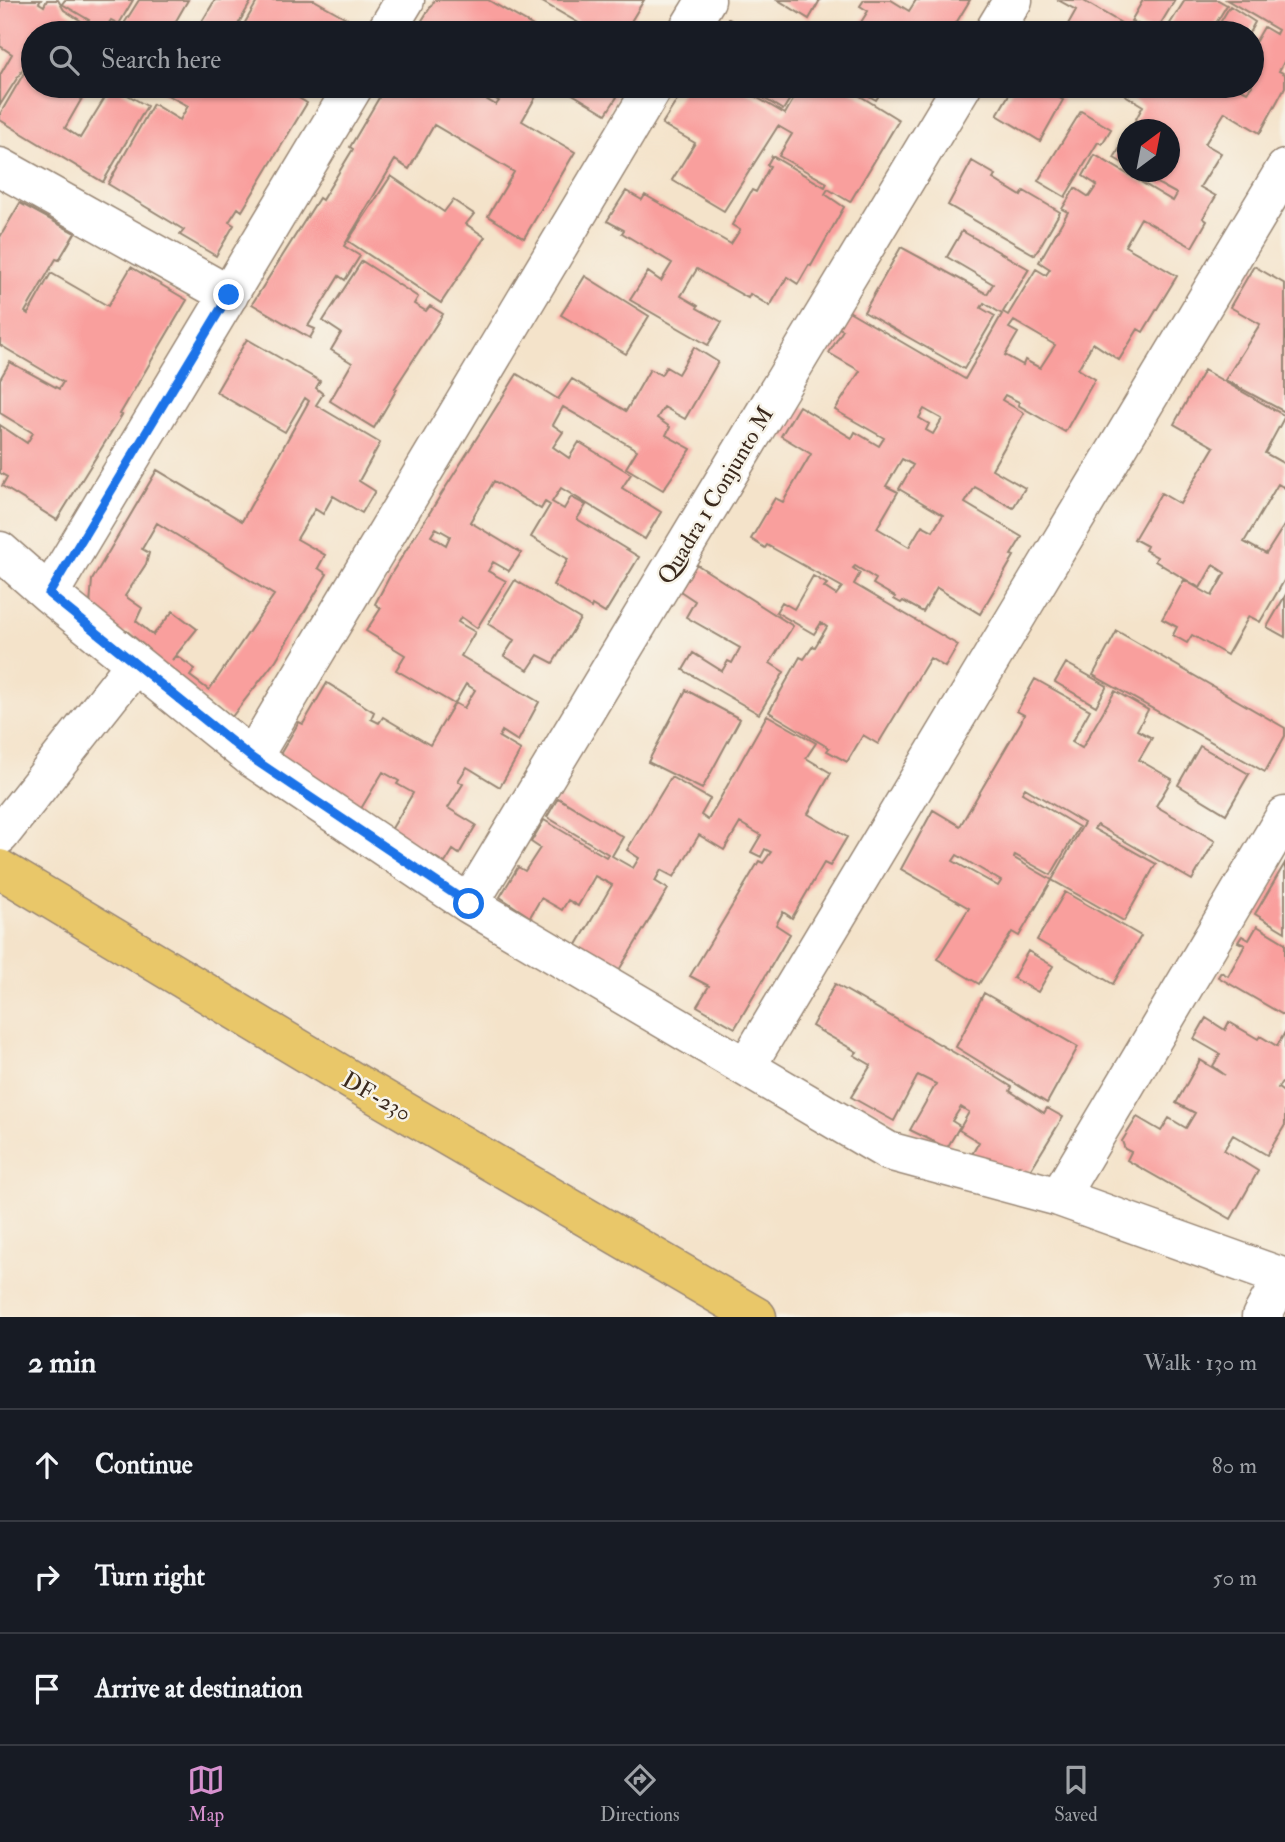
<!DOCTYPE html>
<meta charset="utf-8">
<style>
:root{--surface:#171b24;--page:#20242c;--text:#f1f3f6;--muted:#9ea1a6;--line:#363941;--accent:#d690ce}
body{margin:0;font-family:"IM FELL Double Pica",serif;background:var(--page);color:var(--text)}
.compass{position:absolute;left:1117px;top:119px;width:63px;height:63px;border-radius:50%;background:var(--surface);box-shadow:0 2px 5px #0004;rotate:32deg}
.stop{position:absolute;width:21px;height:21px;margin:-16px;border:5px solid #1a73e8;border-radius:50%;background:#fff}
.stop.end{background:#1a73e8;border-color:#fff;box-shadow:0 2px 7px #0008}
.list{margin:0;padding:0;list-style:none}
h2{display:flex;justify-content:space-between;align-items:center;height:91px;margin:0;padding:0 28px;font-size:30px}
h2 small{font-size:23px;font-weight:400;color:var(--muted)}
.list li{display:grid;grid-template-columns:46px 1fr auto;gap:21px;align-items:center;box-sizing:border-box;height:112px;padding:0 28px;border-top:2px solid var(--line)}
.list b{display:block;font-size:26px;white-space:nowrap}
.list em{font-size:23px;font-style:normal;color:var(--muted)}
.icon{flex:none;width:38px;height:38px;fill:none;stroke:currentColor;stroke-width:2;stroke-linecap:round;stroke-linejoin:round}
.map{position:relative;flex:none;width:1285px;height:1317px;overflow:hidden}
.search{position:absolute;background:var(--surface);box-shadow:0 2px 5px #0004;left:21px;right:21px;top:21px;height:77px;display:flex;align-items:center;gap:18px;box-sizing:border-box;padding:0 24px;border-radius:38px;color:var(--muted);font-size:26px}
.sheet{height:427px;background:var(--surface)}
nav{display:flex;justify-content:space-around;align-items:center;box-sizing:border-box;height:98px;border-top:2px solid var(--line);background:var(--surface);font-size:19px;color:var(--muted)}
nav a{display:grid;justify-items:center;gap:4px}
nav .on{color:var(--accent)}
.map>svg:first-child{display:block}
</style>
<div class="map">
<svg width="1285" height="1317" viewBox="0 0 1285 1317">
<rect width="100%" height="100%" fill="#f7f3e8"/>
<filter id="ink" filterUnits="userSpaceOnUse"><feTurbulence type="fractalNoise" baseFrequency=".0143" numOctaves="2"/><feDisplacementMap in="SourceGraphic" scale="14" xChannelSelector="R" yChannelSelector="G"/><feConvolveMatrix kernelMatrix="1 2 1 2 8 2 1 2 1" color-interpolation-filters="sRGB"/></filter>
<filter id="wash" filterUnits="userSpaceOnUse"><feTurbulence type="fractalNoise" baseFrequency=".00686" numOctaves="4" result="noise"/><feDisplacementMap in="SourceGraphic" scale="28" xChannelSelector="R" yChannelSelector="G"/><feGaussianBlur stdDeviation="1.57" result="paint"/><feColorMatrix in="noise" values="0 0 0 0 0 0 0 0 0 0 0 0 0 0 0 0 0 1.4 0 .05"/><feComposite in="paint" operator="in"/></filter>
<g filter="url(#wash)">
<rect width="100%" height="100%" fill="#f4e3ca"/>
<g id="blocks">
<!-- building -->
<path fill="#f99f9d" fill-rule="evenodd" d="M0,0H41L39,3L44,6L47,0H58L64,10L86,24L89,20L62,4L65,0H133L119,24L111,20L105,29L112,33H33V60L30,58L0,105V75L12,54L0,46Z
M139,0H188L169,33H118Z
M215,0H252L236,28L230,25L225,33H195Z
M258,0H314L355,23L349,33H239Z
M435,0H488L535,27L531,33H414Z
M539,0H644L624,33H596Z
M778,0H820L809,19Z
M864,0H891L909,11L916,0H970L950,33L942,31L941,33H862L856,30L868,11L860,6Z
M1058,0H1082L1138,33H1063L1076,10Z
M1143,0H1175L1155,33L1131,21Z
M1185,0H1218L1227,5L1210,33H1164Z
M1227,0H1285V60L1279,71L1285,74V87L1260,133L1225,112L1205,144L1221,153L1200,187L1216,196L1203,218L1207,221L1192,247L1141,218L1125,246L1177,276L1143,332L1138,329L1119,360L1093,343L1078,369L1095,379L1065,432L1018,405L1019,402L1005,395L1002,400L1024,413L992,469L1025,488L1013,508L975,487L965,503L1022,537L1011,555L1014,556L980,614L937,588L923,612L903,601L901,603L894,599L895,597L873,584L876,579L855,566L853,568L860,573L854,584L958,645L945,667L930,658L878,744L863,735L847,762L827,751L829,748L769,712L800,657L804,659L813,646L815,647L827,627L821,623L814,634L776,612L782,602L794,609L813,576L827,584L824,587L836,595L842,587L767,545L765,548L751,539L775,498L783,502L811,454L781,436L799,406L852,438L855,432L879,446L884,438L835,410L860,371L829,353L843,330L837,327L847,310L965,379L1002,314L984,303L981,308L995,316L964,369L864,312L901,247L987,294L993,284L947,257L962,231L1029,269L1003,312L1008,315L1036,269L1046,275L1050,269L1039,262L1068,212L1062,209L1075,188L1089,197L1097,185L1083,176L1095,155L1173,201L1177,194L1137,172H1170V130H1130L1143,106L1125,95L1130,86H1236L1247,92L1252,86V39L1256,41L1264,27L1276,34L1278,30ZM1014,321L1055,345L1040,368L1025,360L1023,365L1005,355L1018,333L1009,328ZM924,409L942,419L933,434L926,430L929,424L919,418ZM902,459L913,465L899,489L943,515L933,531L922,525L909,547L877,528L898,492L886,486Z
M1230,6L1255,22L1249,33H1214Z
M728,19H729L752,33H719Z
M31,61L33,62V86H89L65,128L80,138L112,86L147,106L103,182L0,120V114Z
M164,86H286L284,89L307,103L242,211L238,208L229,222L234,225L216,256L180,235L184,230L108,184L153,104L180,120L188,106L160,91Z
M386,86H463L496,105L499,101L474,86H542L522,121L575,152L524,238L488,216L514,172L434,125L409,169L395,160L344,246L360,256L345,280L339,276L308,326L315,329L310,338L252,304L319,198L322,200L353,149L350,147Z
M559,86H607L605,89L617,97L606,114Z
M686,86H737L785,114L801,86H844L899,120L850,202L828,189L825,194L844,207L811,266L809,265L798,284L787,277L770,306L750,294L748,298L697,269L681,296L698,306L697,308L722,322L708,345L630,300L648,272L661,281L672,263L622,233L624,230L607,221L626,191L642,200L645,195L731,244L740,230L732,225L752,190L756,192L770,166L767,165L772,156L825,187L827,183L779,156L792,134L778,126L724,211L672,180L695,143L662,124Z
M744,86H798L783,110Z
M852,86H885L876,100Z
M1014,86H1041L1040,87L1063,100L1040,141L997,115Z
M1081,111L1111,129L1102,144L1098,142L1065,197L1038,181Z
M1128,134V166L1114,158Z
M972,161L996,175L993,179L1021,196L1024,191L1060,212L1035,255L948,205Z
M391,176L444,212L453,200L474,214L466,224L485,237L441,303L348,241Z
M20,203L75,233L59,260L56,259L25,312L28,314L51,273L108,306L131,267L187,300L120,414L122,415L57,520L2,486L7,477L0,473V425L27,443L33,433L0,413V379L10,362L59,389L63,382L0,345V237Z
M362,261L418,297L414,304L426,311L430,306L443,314L395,388L397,389L374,428L330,401L352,363L331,350L341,333L323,321Z
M1254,266L1285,284V412L1225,380L1260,324L1230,307Z
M585,276L649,316L626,354L561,315Z
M247,339L320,381L316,388L323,394L316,405L380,443L359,481L375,491L362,513L333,496L323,514L315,509L297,539L325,555L318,568L327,574L276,660L231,718L142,655L146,647L127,631L120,637L90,605L92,580L157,470L242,521L309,401L305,398L285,432L216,392ZM157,523L274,595L209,690L190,676L195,669L177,656L172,660L197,629L173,611L153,635L136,621L142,608L125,596L146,564L149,553L142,549Z
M694,347L718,362L685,419L664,407L657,418L670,427L666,435L691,449L663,490L626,468L637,450L563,407L553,425L563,432L553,447L569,458L579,442L631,474L622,488L661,512L645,539L561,488L552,502L564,509L571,497L586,505L577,519L639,557L605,613L592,605L591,608L553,585L568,559L531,537L550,505L545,502L541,509L494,481L470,522L521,553L509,571L493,562L488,571L506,581L477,628L461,617L458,622L475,632L461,656L539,702L518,741L502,731L499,737L521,750L500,787L467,767L458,781L463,784L448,808L476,825L459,854L453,850L445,863L423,850L388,835L413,793L397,784L399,781L383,772L356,817L272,768L299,722L303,724L327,683L374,712L371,719L379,723L383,717L430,745L454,704L396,670L405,655L366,631L381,608L375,604L391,574L517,374L558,399L572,379L626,411L650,369L661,375L666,367L678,374ZM436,528L450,536L446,545L431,536ZM466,684L475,690L464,708L455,703Z
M1204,370L1285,416L1265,453L1285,464V488L1278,484L1244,542L1266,554L1285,524V579L1260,622L1249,616L1227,655L1192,635L1187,643L1173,635L1177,627L1162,619L1184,580L1212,596L1225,573L1213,565L1200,588L1155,561L1157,557L1145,550L1147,546L1134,539L1161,493L1180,504L1214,447L1174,424Z
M696,564L793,626L770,663L784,672L759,714L683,670L693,653L722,671L728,661L732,663L740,648L686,617L695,601L680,591Z
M515,580L580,619L553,663L538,655L528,670L504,656L514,640L488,624Z
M1285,596V637L1267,627Z
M1117,631L1285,728V736L1265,772L1093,675Z
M1066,663L1107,686L1096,706L1055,682Z
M1035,679L1090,710L1072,742L1082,748L1115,691L1148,710L1137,730L1152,738L1139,760L1172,779L1156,806L1215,841L1192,880L1097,825L1094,829L1156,864L1124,921L1052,880L1084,823L1025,788L1022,793L1079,827L1051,875L1015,855L1014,858L1052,880L1019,936L1012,932L979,984L937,959L969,908L901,869L933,810L960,826L1021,722L1024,715L1017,711ZM957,855L1001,881L998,886L953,861Z
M686,690L740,719L702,789L648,762Z
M767,715L816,743L806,758L831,773L808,814L847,837L830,866L824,863L792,918L783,912L776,925L790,934L735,1028L697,1006L709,986L690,976L759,861L763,863L771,852L765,849L761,857L751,852L761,835L740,823L724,850L699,835L674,877L661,870L655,881L668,889L613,980L571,955L612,885L595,876L578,906L568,900L562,910L541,898L530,917L500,897L518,867L525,871L540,848L531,842L544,820L606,857L608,854L547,817L558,798L623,837L612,856L633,868L639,858L627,850L671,777L710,799L701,815L708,820Z
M1200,746L1249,774L1226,814L1178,785Z
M1285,863V932L1255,914Z
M1065,892L1141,936L1113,984L1037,940Z
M1257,926L1285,943V1016L1218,977L1221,972L1228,976L1245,945L1238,942L1242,936L1249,940Z
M1028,951L1053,966L1038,992L1013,978Z
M835,984L993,1075L1012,1087L1010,1091L1044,1113L1047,1108L1063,1117L1031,1169L1023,1174L971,1156L979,1142L959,1130L969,1112L961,1107L952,1121L960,1126L947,1148L910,1130L936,1084L918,1075L894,1121L851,1097L871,1065L854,1055L857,1052L812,1026Z
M984,993L1078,1047L1047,1103L956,1047Z
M1206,1018L1225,1030L1229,1022L1258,1039L1260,1036L1277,1046L1285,1032V1085L1281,1083L1278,1088L1285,1093V1125L1267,1155L1233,1135L1224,1150L1258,1171L1231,1219L1127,1160L1131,1152L1125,1149L1122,1141L1137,1117L1161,1131L1169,1118L1186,1128L1195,1113L1176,1103L1200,1060L1225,1075L1213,1066L1220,1054L1194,1039Z"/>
</g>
</g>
<g filter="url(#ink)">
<use href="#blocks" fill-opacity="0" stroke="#988674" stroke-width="2"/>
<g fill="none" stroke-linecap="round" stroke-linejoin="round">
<defs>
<path id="minor" d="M385,33L405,0
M686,33L706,0
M993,33L1013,0
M0,167L229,295
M0,551L49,594L252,758L469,904L888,1151L1059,1197L1285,1278
M49,594L354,86
M252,758L654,86
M0,835L135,664
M469,904L962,86
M746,1067L1285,169
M1059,1197L1285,816
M1261,1317L1283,1277"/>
<path id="major" d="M0,869L361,1086L757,1317"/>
</defs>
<!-- minor casing -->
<use href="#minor" stroke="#988674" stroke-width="41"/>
<!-- major casing -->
<use href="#major" stroke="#988674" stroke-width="41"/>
<!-- minor -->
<use href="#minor" stroke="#fff" stroke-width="38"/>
<!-- major -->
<use href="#major" stroke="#e9c769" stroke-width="38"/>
</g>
</g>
<g fill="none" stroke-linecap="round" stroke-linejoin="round" filter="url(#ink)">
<!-- route -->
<path stroke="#1a73e8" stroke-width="9" d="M229,295L49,594L252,758L469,904"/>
</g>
<g text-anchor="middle" stroke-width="5" stroke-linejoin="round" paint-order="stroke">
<!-- street labels -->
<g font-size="23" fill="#3b2a1e" stroke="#f7f3e8">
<text transform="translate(715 495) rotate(-59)" y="8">Quadra 1 Conjunto M</text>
<text transform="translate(377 1096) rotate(30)" y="8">DF-230</text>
</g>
</g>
</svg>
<svg class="compass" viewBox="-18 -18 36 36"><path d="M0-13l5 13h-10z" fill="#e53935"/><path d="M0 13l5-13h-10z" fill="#9ea1a6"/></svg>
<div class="stop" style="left:469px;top:904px"></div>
<div class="stop end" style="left:229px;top:295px"></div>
<div class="search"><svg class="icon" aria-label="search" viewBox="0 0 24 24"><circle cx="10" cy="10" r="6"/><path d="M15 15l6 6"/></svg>Search here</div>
</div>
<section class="sheet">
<h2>2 min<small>Walk · 130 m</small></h2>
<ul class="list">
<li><svg class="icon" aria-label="ahead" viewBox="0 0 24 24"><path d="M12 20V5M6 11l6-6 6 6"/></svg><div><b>Continue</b></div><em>80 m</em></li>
<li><svg class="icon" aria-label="right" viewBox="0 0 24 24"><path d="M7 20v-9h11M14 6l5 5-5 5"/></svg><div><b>Turn right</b></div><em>50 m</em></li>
<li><svg class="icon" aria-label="arrive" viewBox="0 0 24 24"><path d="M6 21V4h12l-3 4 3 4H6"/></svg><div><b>Arrive at destination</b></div></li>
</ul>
</section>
<nav>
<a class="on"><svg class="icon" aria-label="map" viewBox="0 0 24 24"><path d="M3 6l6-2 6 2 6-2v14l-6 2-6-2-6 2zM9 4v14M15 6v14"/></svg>Map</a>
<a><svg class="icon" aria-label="directions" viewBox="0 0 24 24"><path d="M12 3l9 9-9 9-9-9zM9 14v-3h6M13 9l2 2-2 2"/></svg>Directions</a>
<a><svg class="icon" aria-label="saved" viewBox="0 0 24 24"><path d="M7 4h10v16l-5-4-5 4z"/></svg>Saved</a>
</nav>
